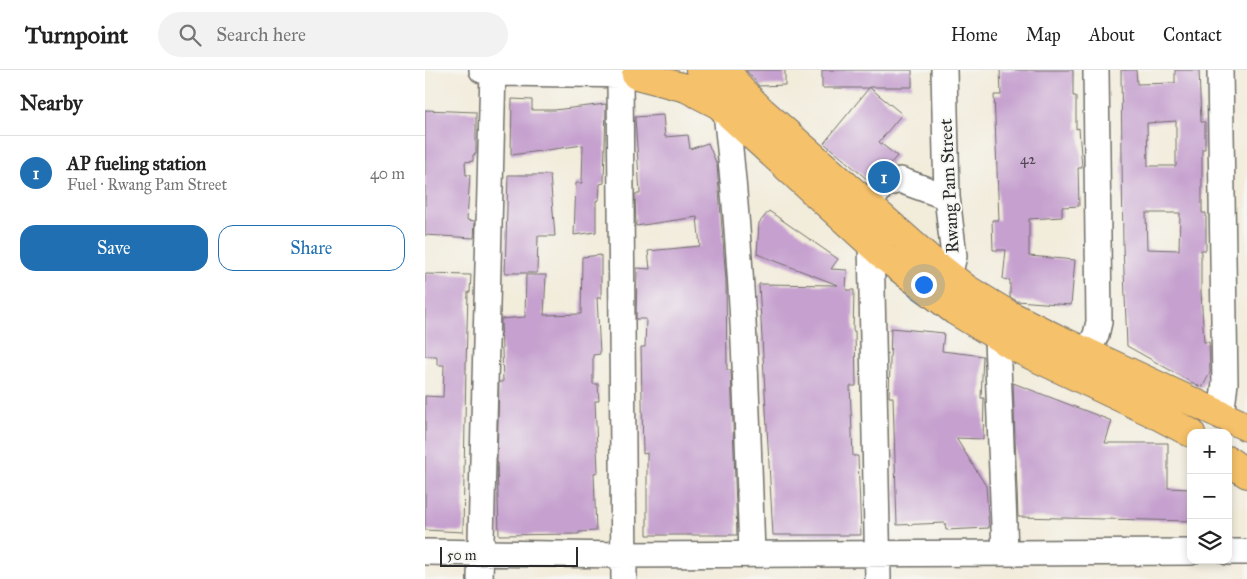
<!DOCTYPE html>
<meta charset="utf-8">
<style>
:root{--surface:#fff;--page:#f2f2f2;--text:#222;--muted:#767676;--line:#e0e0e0;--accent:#1f6fb2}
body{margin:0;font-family:"IM FELL Great Primer",serif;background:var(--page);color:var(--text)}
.controls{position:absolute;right:15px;bottom:15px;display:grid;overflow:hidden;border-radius:10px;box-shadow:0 2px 8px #0003}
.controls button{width:45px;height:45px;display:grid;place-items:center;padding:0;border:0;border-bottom:1px solid var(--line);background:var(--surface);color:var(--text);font:25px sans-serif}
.scale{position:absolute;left:15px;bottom:12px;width:138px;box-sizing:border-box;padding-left:5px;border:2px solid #2b2b2b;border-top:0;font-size:14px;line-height:18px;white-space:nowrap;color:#2b2b2b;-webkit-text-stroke:4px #f6f6f2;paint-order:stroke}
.you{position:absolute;left:498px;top:214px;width:18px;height:18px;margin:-12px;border:4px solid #fff;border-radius:50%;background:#1a73e8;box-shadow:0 0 0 8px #1a73e833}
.badge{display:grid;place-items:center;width:32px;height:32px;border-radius:50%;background:var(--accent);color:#fff;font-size:16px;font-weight:700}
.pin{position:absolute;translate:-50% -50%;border:2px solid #fff;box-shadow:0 1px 5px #0006}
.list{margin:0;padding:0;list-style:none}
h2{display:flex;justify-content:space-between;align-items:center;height:65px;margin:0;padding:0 20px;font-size:21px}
h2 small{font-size:16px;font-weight:400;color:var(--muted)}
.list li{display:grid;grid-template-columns:32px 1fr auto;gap:15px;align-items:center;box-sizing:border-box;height:75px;padding:0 20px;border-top:1px solid var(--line)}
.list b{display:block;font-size:19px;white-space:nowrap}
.list p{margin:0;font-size:16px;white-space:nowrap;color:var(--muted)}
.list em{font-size:16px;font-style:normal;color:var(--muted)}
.actions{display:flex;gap:10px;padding:15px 20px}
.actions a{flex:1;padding:11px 0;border:1px solid var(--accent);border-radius:15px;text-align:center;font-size:18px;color:var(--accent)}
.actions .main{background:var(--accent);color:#fff}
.icon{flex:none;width:28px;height:28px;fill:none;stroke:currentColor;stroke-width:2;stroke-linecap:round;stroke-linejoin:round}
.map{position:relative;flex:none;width:822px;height:509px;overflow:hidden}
header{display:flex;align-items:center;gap:30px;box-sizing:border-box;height:70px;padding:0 25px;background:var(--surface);border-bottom:1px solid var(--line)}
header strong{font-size:24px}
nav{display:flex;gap:28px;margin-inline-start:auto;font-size:18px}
.search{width:350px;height:45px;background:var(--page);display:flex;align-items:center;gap:12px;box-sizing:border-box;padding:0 18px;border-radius:28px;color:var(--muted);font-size:19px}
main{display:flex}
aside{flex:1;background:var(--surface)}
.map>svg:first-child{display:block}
</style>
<header>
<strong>Turnpoint</strong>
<div class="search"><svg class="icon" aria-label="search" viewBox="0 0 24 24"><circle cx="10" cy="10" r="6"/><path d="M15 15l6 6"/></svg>Search here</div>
<nav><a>Home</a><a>Map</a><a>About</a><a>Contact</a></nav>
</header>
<main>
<aside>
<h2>Nearby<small></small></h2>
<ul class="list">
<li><span class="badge">1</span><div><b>AP fueling station</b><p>Fuel · Rwang Pam Street</p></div><em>40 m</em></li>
</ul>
<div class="actions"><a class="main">Save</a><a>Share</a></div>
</aside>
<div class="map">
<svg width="822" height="509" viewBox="0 0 822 509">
<rect width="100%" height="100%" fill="#f6f6f2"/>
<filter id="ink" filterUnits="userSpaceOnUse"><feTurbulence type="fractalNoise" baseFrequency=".02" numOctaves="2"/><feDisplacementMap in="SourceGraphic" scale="10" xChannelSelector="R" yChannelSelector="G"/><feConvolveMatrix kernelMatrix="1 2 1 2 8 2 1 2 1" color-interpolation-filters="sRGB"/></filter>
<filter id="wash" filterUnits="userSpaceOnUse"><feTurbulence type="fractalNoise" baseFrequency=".0096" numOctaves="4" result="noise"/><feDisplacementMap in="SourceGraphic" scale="20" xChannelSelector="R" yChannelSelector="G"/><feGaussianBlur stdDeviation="1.12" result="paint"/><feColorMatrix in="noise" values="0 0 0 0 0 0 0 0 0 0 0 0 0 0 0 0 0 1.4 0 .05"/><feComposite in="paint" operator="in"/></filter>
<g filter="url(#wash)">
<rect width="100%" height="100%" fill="#f2ecdb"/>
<g id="blocks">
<!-- building -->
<path fill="#c6a1cf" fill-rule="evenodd" d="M321,0H360V15L334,16Z
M397,0H487V17H444L477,44L454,72L472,86L461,99L453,101L443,110L399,73L444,18H397Z
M575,0H648V26H651V59L654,58L657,98H653L654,136L637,137V147L604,149V186L650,190L646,235L592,231L585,227V210L578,209L581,180H568L567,150H574L569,25H576Z
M696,0H711L712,14L750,13V0H774L776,52H780V79H777V143H781V180H776V222L779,272H784L785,303L777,318L702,276L698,176ZM751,51V96H723L722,53ZM721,143H755L754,180L722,179Z
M87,29L107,30V40H129L181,34L179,113L175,114L174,130L171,131V162L149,165L151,113H157L158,75L86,85Z
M0,40L51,42V84L48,85V91L40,92L41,105H45L42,150L50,151L49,168L0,165Z
M238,45L240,67L263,65L265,79L283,73L292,95L301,210L302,300H306L312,465H222V383L218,384L216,277H220L221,249H211L212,198L225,199L223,181L275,176L272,147L211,156L210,124H215L210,47Z
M83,105H125L130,166H113L112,203H80Z
M344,141L413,189L406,199L422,200L421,220H429L428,261H430L431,316H425L428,386H433L436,465H348L334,214L413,215L332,184L334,153Z
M176,185V228H172L175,284L168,285V314H173L174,331H170L173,402L169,403L171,461L154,462V464L74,465L72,390L74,312H78L76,249L100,247L101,205H121L119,245L156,244L157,187Z
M0,204L46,205L45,222H43L41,296L38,462L0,460V326L18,327L19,295H12V286H0Z
M466,258L519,263L517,281L558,286L556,328H559L558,369L531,368L561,416L564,458L521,460L520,453L472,455L468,327H464Z
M588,313L687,351L680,373H743V418L766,419V451L593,447Z"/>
</g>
</g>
<g filter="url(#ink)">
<use href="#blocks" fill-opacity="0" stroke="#716f69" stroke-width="1"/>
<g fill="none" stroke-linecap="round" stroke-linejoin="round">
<defs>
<path id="minor" d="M57,0L69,3L211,5
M795,0L800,313L796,346
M195,5L199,509
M310,32L301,42C318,189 322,336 327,484
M444,136L457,115L475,110L522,127
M446,173L453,509
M514,221L524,205L529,186L522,127L519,0
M572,268L580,482
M653,300L671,265L674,252L671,0
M0,482L198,485L766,482
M803,482H822
M55,509L68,0"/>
<path id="major" d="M275,0L281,14L296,37L461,188L530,241L593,279L728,343L766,363
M302,0L315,19L337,41L509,193L542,219L583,244L631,268L822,357
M211,5L261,18L296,36
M803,390L822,404"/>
</defs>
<!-- minor casing -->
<use href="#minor" stroke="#716f69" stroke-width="28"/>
<!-- major casing -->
<use href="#major" stroke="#716f69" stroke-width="30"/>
<!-- minor -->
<use href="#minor" stroke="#fff" stroke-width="25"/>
<!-- major -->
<use href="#major" stroke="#f5c16b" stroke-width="28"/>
</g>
</g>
<g text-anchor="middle" stroke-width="4" stroke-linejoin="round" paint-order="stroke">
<!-- number labels -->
<g font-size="15" fill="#524854">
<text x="603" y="94">42</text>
</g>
<!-- street labels -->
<g font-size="18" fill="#2b2b2b" stroke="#f6f6f2">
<text transform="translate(524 116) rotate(-93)" y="6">Rwang Pam Street</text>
</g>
</g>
</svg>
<div class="controls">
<button>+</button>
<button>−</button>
<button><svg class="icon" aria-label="layers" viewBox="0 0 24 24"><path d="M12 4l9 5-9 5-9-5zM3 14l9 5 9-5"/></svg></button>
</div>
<div class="scale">50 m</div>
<div class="you"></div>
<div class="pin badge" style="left:459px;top:107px">1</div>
</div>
</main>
